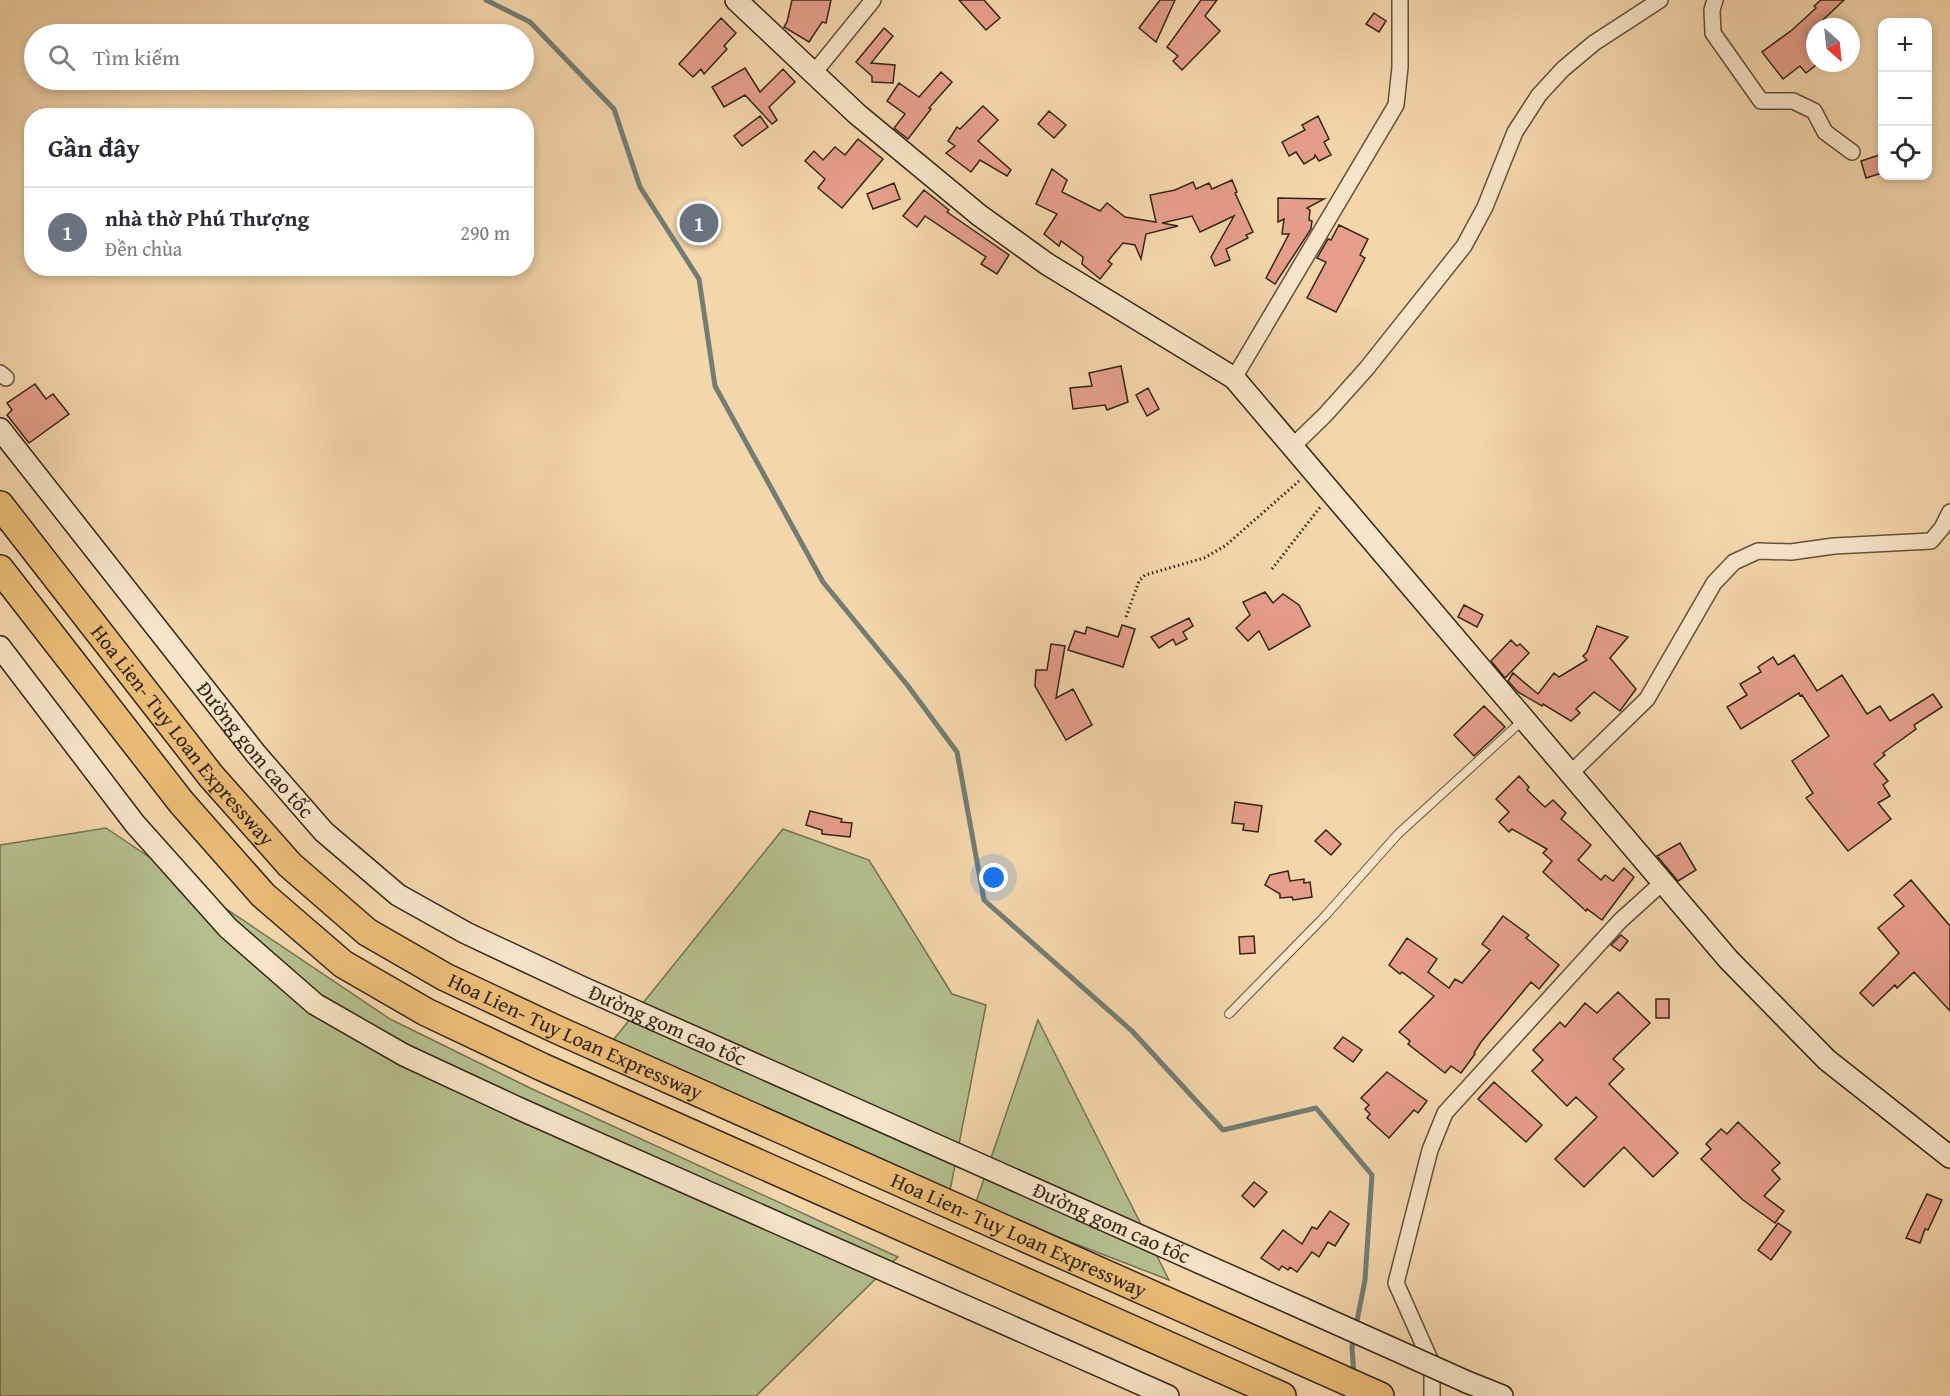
<!DOCTYPE html>
<html lang="vi">
<meta charset="utf-8">
<style>
:root{--surface:#fff;--page:#f2f2f3;--text:#2b2b33;--muted:#7c7c81;--line:#e1e1e2;--accent:#8f2418}
body{margin:0;font-family:"Gentium Book Plus",serif;background:var(--page);color:var(--text)}
.controls{position:absolute;right:18px;top:18px;display:grid;overflow:hidden;border-radius:12px;box-shadow:0 3px 9px #0003}
.controls button{width:54px;height:54px;display:grid;place-items:center;padding:0;border:0;border-bottom:2px solid var(--line);background:var(--surface);color:var(--text);font:30px sans-serif}
.compass{position:absolute;left:1806px;top:18px;width:54px;height:54px;border-radius:50%;background:var(--surface);box-shadow:0 3px 9px #0003;rotate:153deg}
.you{position:absolute;left:994px;top:878px;width:21px;height:21px;margin:-15px;border:4px solid #fff;border-radius:50%;background:#1a73e8;box-shadow:0 0 0 9px #1a73e833}
.badge{display:grid;place-items:center;width:39px;height:39px;border-radius:50%;background:var(--accent);color:#fff;font-size:20px;font-weight:700}
.pin{position:absolute;translate:-50% -50%;border:3px solid #fff;box-shadow:0 2px 6px #0006}
.list{margin:0;padding:0;list-style:none}
h2{display:flex;justify-content:space-between;align-items:center;height:78px;margin:0;padding:0 24px;font-size:26px}
h2 small{font-size:20px;font-weight:400;color:var(--muted)}
.list li{display:grid;grid-template-columns:39px 1fr auto;gap:18px;align-items:center;box-sizing:border-box;height:90px;padding:0 24px;border-top:2px solid var(--line)}
.list b{display:block;font-size:22px;white-space:nowrap}
.list p{margin:0;font-size:20px;white-space:nowrap;color:var(--muted)}
.list em{font-size:20px;font-style:normal;color:var(--muted)}
.icon{flex:none;width:33px;height:33px;fill:none;stroke:currentColor;stroke-width:2;stroke-linecap:round;stroke-linejoin:round}
.map{position:relative;flex:none;width:1950px;height:1396px;overflow:hidden}
.search{position:absolute;background:var(--surface);box-shadow:0 3px 9px #0003;left:24px;top:24px;width:510px;height:66px;display:flex;align-items:center;gap:15px;box-sizing:border-box;padding:0 21px;border-radius:33px;color:var(--muted);font-size:22px}
.panel{position:absolute;background:var(--surface);box-shadow:0 3px 9px #0003;left:24px;top:108px;width:510px;height:168px;border-radius:24px}
.map>svg:first-child{display:block}
</style>
<div class="map">
<svg width="1950" height="1396" viewBox="0 0 1950 1396">
<rect width="100%" height="100%" fill="#f4d6ab"/>
<filter id="stains"><feTurbulence type="fractalNoise" baseFrequency=".00333" numOctaves="4"/><feColorMatrix values="0 0 0 0 .2 0 0 0 0 .09 0 0 0 0 .02 0 0 0 .5 -.17"/></filter>
<radialGradient id="worn" r=".72"><stop offset=".6" stop-color="#630" stop-opacity="0"/><stop offset="1" stop-color="#630" stop-opacity=".3"/></radialGradient>
<!-- green -->
<path fill="#b5bf8e" stroke="#747252" stroke-width="1.5" d="M106,828L390,1019L530,1088L898,1257L756,1396H0V845Z
M783,829L869,860L952,994L986,1005L948,1201L610,1044Z
M1038,1020L1169,1280L975,1205Z"/>
<g fill="none" stroke-linecap="round" stroke-linejoin="round">
<!-- stream -->
<path stroke="#737d74" stroke-width="5" d="M486,0L530,22L614,109L640,187L699,279L715,386L823,582L908,686L957,752L984,900L1132,1031L1223,1130L1316,1108L1372,1175L1365,1280L1356,1326
M1354,1338L1352,1347L1354,1376"/>
</g>
<!-- building -->
<path fill="#e69e8a" stroke="#332616" stroke-width="1.5" d="M792,0H831L826,23L822,22L809,42L784,27L787,22Z
M959,0H984L1000,18L986,30Z
M1160,0H1175L1156,42L1139,28Z
M1201,0H1217L1205,16L1220,31L1182,70L1173,61L1178,56L1167,47Z
M1821,0H1844L1823,20L1824,21L1819,27H1815V66L1806,73L1800,66L1783,79L1762,52L1792,30L1816,8L1814,6Z
M1374,13L1386,21L1379,32L1366,24Z
M721,18L736,33L724,46L727,49L704,74L701,69L693,77L679,64Z
M884,28L893,36L871,63L895,65L893,83L872,82V76L856,62Z
M745,68L760,92L783,69L795,82L769,107L777,120L772,124L745,95L724,107L712,87Z
M941,72L952,82L929,108L931,109L908,139L894,128L905,114L887,101L899,83L919,97Z
M983,106L998,120L978,141L1011,170L1007,176L980,160L971,172L946,153L955,146L948,141L957,127L960,129Z
M1049,111L1066,125L1054,138L1038,124Z
M760,116L768,127L742,146L734,136Z
M1318,116L1329,139L1324,142L1331,155L1319,161L1315,155L1314,158L1304,164L1296,152L1289,156L1282,142L1305,130L1302,125Z
M858,139L883,159L842,208L818,188L825,179L805,161L814,151L823,160L835,147L845,155Z
M1882,154V173L1866,178L1861,161Z
M1052,169L1067,180L1062,192L1100,211L1107,203L1125,217L1156,222L1150,195L1175,190L1193,182L1196,189L1209,183L1212,189L1232,180L1237,192L1235,193L1253,232L1246,235L1248,238L1226,249L1230,260L1215,266L1211,257L1234,216L1200,232L1192,216L1162,223L1178,226L1146,234L1141,259L1135,245L1123,243L1108,261L1112,264L1100,279L1082,264L1083,257L1061,241L1059,246L1044,234L1057,214L1036,204Z
M894,183L900,199L873,209L867,194Z
M924,190L949,210L947,212L1009,255L997,274L981,264L986,257L925,216L917,227L903,216Z
M1278,198L1324,199L1307,208L1310,210L1309,220L1312,221L1311,229L1275,284L1266,278L1289,234H1282L1284,219L1278,222Z
M1339,225L1368,239L1360,255L1365,258L1336,312L1307,298L1326,262L1317,258L1328,239L1331,240Z
M1121,366L1128,402L1107,410L1105,405L1073,409L1070,388L1092,386L1089,373Z
M35,384L46,399L53,394L69,414L29,443L7,415L12,410L7,403Z
M1148,388L1159,409L1147,416L1136,395Z
M1265,592L1273,603L1283,594L1299,605L1310,626L1269,650L1259,631L1248,641L1236,628L1250,615L1243,602Z
M1464,605L1483,615L1477,627L1458,617Z
M1189,618L1193,626L1183,632L1187,639L1176,645L1173,639L1159,648L1151,637Z
M1122,625L1135,629L1123,667L1068,650L1075,631L1085,634L1087,627L1118,637Z
M1597,626L1628,637L1610,658L1636,689L1620,711L1594,692L1576,709L1580,713L1571,721L1543,704L1542,706L1518,692L1508,681L1513,673L1538,694L1554,673L1559,677L1587,660L1583,656L1587,652Z
M1511,640L1517,646L1520,644L1529,653L1505,678L1491,661Z
M1051,644L1065,646L1056,698L1073,689L1092,725L1066,740L1035,686L1036,670H1047Z
M1794,655L1817,691L1842,675L1867,714L1880,706L1890,721L1933,694L1942,707L1914,725L1916,729L1883,753L1885,755L1874,764L1888,781L1883,785L1890,796L1878,803L1891,819L1848,851L1806,798L1813,793L1792,761L1829,736L1802,695L1800,696L1799,693L1741,729L1727,707L1747,695L1740,684L1761,672L1758,667L1773,657L1778,665Z
M1484,706L1505,727L1474,756L1454,735Z
M1519,776L1529,787L1527,790L1545,807L1553,800L1566,813L1561,819L1591,845L1578,860L1601,880L1605,875L1613,881L1624,868L1634,877L1602,920L1587,909L1586,911L1543,872L1552,861L1543,853L1547,849L1512,829L1509,832L1499,822L1509,812L1496,799Z
M1235,802L1262,806L1258,832L1243,830L1244,824L1232,823Z
M810,811L842,819L841,822L852,823L850,837L822,834V830L806,825Z
M1326,830L1341,844L1331,855L1315,841Z
M1680,843L1696,870L1678,881L1657,856Z
M1288,871L1290,881L1304,879V883L1310,882L1312,897L1293,900L1292,897L1280,898V894L1265,885L1270,875Z
M1911,880L1950,926V1011L1914,972L1897,988L1895,985L1873,1006L1860,993L1899,953L1878,928L1904,906L1894,895Z
M1503,916L1529,935L1526,938L1559,965L1539,989L1531,982L1481,1042L1474,1053L1475,1054L1461,1073L1451,1066L1445,1073L1408,1044L1410,1041L1399,1032L1434,996L1402,972L1400,974L1389,965L1407,938L1437,959L1428,972L1449,988L1455,979L1462,983L1490,950L1482,944Z
M1621,935L1628,941L1620,951L1611,945Z
M1254,936L1255,953L1240,954L1239,937Z
M1618,992L1650,1023L1613,1059L1624,1069L1609,1084L1678,1153L1653,1177L1624,1147L1584,1187L1555,1159L1597,1117L1576,1097L1567,1106L1532,1071L1543,1060L1533,1050L1560,1022L1565,1027L1585,1003L1597,1013Z
M1656,999H1669V1018H1656Z
M1343,1037L1362,1050L1353,1062L1334,1048Z
M1387,1072L1427,1101L1418,1113L1414,1110L1389,1138L1367,1118L1370,1114L1365,1109L1369,1105L1361,1098Z
M1494,1082L1542,1125L1526,1142L1478,1099Z
M1738,1122L1780,1163L1772,1170L1780,1179L1764,1196L1784,1211L1775,1223L1743,1200L1701,1159L1711,1149L1706,1144L1721,1129L1727,1134Z
M1254,1182L1267,1192L1254,1207L1242,1196Z
M1927,1194L1942,1200L1928,1230L1925,1229L1920,1243L1906,1238Z
M1330,1211L1349,1224L1335,1246L1328,1242L1319,1257L1312,1252L1297,1272L1290,1267L1288,1270L1282,1266L1279,1270L1261,1258L1283,1230L1302,1244L1312,1227L1317,1229Z
M1778,1223L1791,1232L1771,1260L1758,1250Z"/>
<g fill="none" stroke-linecap="round" stroke-linejoin="round">
<defs>
<path id="lane" d="M1229,1014L1325,916L1398,834L1523,720"/>
<path id="street" d="M1715,0L1712,10L1713,33L1761,101H1793L1814,111L1825,132L1852,152
M813,74L873,0
M0,373L6,378
M1234,378L1396,105L1400,67V0
M1292,447L1325,415L1367,368L1464,246L1485,207L1515,132L1539,95L1563,69L1594,43L1660,0
M1571,773L1647,699L1714,583L1734,562L1758,551L1791,552L1834,546L1931,541L1942,528L1950,512
M1432,1396V1364L1396,1283L1430,1150L1445,1113L1620,921L1663,882"/>
<g id="secondary">
<path d="M736,0L857,114L979,215L1047,264L1234,378L1728,959L1827,1060L1950,1157"/>
<path id="s1" d="M0,429L256,754L324,832L398,895L466,933L579,986L1304,1309"/>
<path d="M0,647L135,824L228,928L315,1004L404,1055L520,1109L1168,1396"/>
<path d="M1467,1382L1502,1396"/>
</g>
<g id="highway">
<path id="s2" d="M0,505L211,776L290,865L367,932L445,977L560,1031L1380,1396"/>
<path d="M0,569L181,802L263,895L343,964L426,1012L542,1067L1282,1396"/>
</g>
</defs>
<!-- lane casing -->
<use href="#lane" stroke="#63523b" stroke-width="10"/>
<!-- street casing -->
<use href="#street" stroke="#63523b" stroke-width="18"/>
<!-- secondary casing -->
<use href="#secondary" stroke="#332616" stroke-width="24"/>
<!-- highway casing -->
<use href="#highway" stroke="#332616" stroke-width="30"/>
<!-- path -->
<path stroke="#332616" stroke-width="3" stroke-dasharray="1.5 3" stroke-linecap="butt" d="M1272,569L1321,506
M1126,617L1139,581L1145,575L1204,558L1225,546L1299,481"/>
<!-- lane -->
<use href="#lane" stroke="#f8e4c8" stroke-width="8"/>
<!-- street -->
<use href="#street" stroke="#f8e4c8" stroke-width="15"/>
<!-- secondary -->
<use href="#secondary" stroke="#f8e4c8" stroke-width="21"/>
<!-- highway -->
<use href="#highway" stroke="#eabb76" stroke-width="27"/>
<defs>
<path id="secondary-bridge" d="M1304,1309L1467,1382"/>
</defs>
<!-- secondary-bridge casing -->
<use href="#secondary-bridge" stroke="#332616" stroke-width="24" stroke-linecap="butt"/>
<!-- secondary-bridge -->
<use href="#secondary-bridge" stroke="#f8e4c8" stroke-width="21"/>
</g>
<g text-anchor="middle" stroke-width="4.5" stroke-linejoin="round" paint-order="stroke">
<!-- street labels -->
<g font-size="21" fill="#332616" stroke="#f8e4c8">
<text dy="7" stroke="none"><textPath href="#s2" startOffset="294">Hoa Lien- Tuy Loan Expressway</textPath></text>
<text dy="7" stroke="none"><textPath href="#s1" startOffset="410">Đường gom cao tốc</textPath></text>
<text dy="7" stroke="none"><textPath href="#s1" startOffset="914">Đường gom cao tốc</textPath></text>
<text dy="7" stroke="none"><textPath href="#s2" startOffset="798">Hoa Lien- Tuy Loan Expressway</textPath></text>
<text dy="7" stroke="none"><textPath href="#s1" startOffset="1400">Đường gom cao tốc</textPath></text>
<text dy="7" stroke="none"><textPath href="#s2" startOffset="1284">Hoa Lien- Tuy Loan Expressway</textPath></text>
</g>
</g>
<rect width="100%" height="100%" filter="url(#stains)"/>
<rect width="100%" height="100%" fill="url(#worn)"/>
</svg>
<div class="controls">
<button>+</button>
<button>−</button>
<button><svg class="icon" aria-label="locate" viewBox="0 0 24 24"><circle cx="12" cy="12" r="6"/><path d="M12 2v4M12 18v4M2 12h4M18 12h4"/></svg></button>
</div>
<svg class="compass" viewBox="-18 -18 36 36"><path d="M0-13l5 13h-10z" fill="#e53935"/><path d="M0 13l5-13h-10z" fill="#7c7c81"/></svg>
<div class="you"></div>
<div class="pin badge" style="left:699px;top:223px;background:#6b7280">1</div>
<div class="search"><svg class="icon" aria-label="search" viewBox="0 0 24 24"><circle cx="10" cy="10" r="6"/><path d="M15 15l6 6"/></svg>Tìm kiếm</div>
<section class="panel">
<h2>Gần đây<small></small></h2>
<ul class="list">
<li><span class="badge" style="background:#6b7280">1</span><div><b>nhà thờ Phú Thượng</b><p>Đền chùa</p></div><em>290 m</em></li>
</ul>
</section>
</div>
